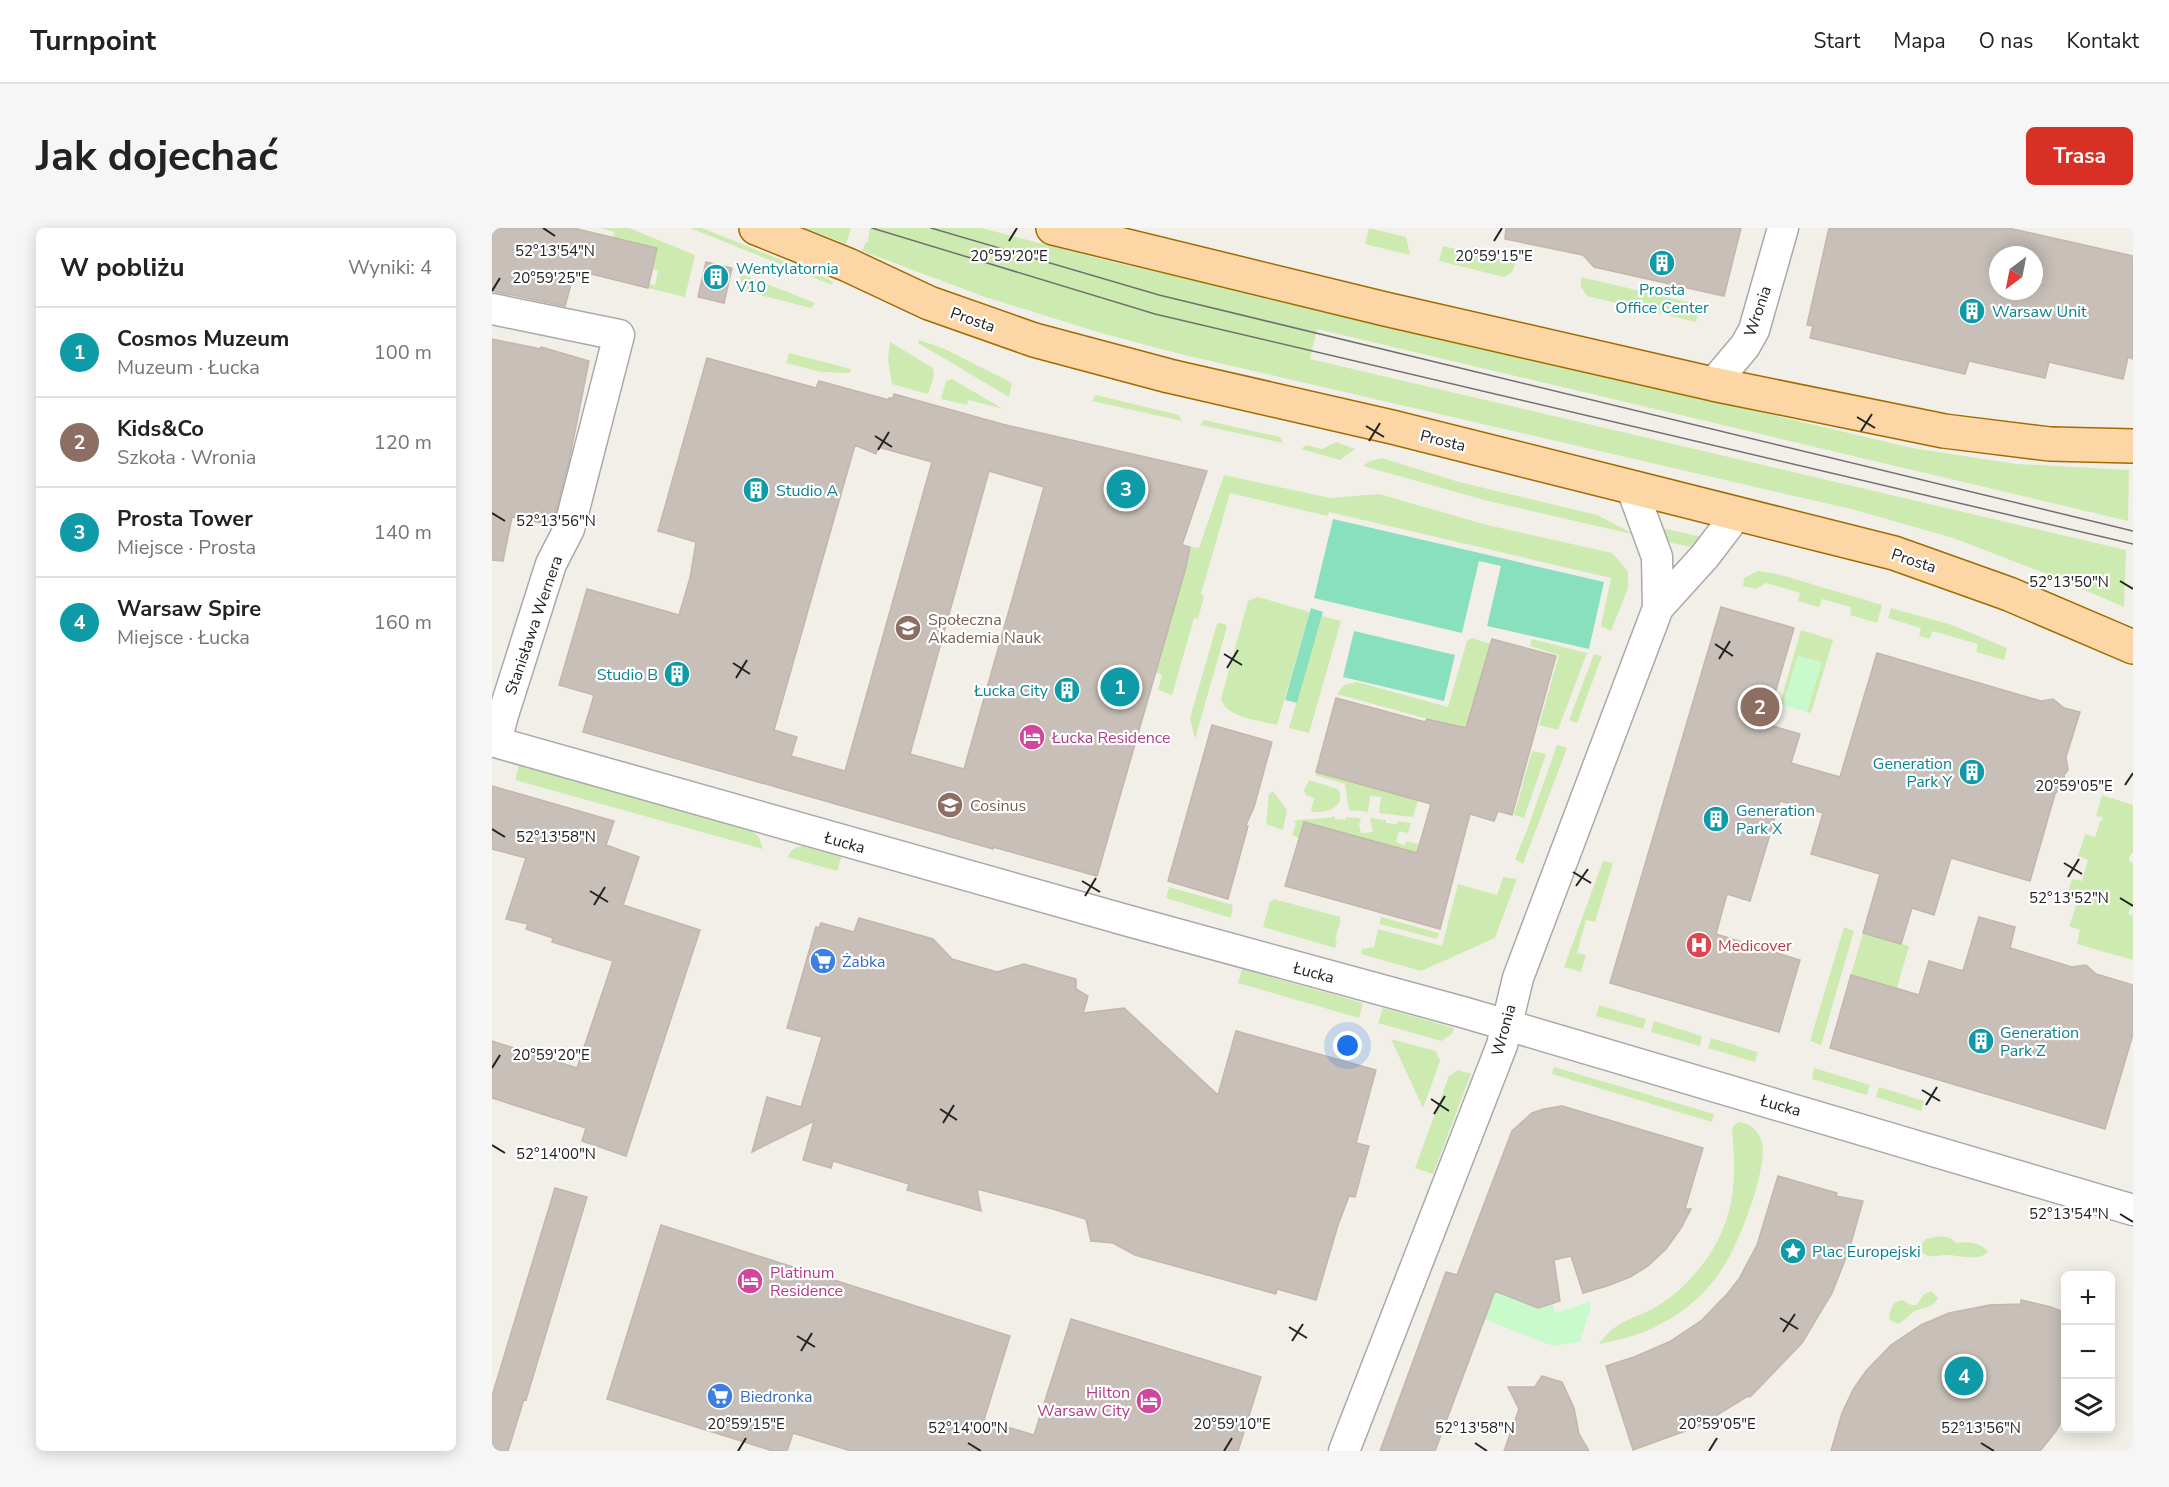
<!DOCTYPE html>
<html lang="pl">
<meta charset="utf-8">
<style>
:root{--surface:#fff;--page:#f6f6f6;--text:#222;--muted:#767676;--line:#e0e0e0;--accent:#d93025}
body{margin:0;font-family:"Nunito Sans",sans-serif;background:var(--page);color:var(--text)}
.controls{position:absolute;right:18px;bottom:18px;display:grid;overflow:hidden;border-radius:9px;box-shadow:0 3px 15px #0003}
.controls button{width:54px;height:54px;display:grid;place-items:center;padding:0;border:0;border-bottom:2px solid var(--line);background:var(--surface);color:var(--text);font:30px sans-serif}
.compass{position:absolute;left:1497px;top:18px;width:54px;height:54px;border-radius:50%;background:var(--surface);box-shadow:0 3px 15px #0003;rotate:212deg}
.you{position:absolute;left:856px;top:818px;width:21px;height:21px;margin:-15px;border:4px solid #fff;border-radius:50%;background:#1a73e8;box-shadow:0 0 0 9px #1a73e833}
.badge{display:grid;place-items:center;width:39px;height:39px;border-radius:50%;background:var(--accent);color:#fff;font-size:20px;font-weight:700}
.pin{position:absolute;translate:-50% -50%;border:3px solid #fff;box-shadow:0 2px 6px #0006}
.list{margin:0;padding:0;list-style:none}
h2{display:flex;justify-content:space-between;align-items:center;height:78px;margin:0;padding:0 24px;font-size:26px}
h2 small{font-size:20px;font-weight:400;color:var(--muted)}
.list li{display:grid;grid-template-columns:39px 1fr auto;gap:18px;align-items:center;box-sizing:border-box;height:90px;padding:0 24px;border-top:2px solid var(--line)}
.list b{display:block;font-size:22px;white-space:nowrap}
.list p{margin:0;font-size:20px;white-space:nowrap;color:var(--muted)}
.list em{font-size:20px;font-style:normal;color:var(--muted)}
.icon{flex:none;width:33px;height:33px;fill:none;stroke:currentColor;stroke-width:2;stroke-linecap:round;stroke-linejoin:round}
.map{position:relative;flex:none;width:1641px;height:1223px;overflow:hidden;border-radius:9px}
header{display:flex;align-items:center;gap:36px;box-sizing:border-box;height:84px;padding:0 30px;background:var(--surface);border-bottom:2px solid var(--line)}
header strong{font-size:28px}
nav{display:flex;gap:33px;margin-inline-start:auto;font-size:21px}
.intro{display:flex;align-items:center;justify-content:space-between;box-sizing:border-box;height:144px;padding:0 36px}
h1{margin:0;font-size:42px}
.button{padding:15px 27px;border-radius:9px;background:var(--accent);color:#fff;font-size:21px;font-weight:700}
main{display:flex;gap:36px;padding:0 36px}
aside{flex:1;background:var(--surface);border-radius:9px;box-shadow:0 3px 15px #0003}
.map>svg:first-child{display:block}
</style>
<header>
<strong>Turnpoint</strong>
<nav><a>Start</a><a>Mapa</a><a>O nas</a><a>Kontakt</a></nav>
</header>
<div class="intro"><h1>Jak dojechać</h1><a class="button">Trasa</a></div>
<main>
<aside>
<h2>W pobliżu<small>Wyniki: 4</small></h2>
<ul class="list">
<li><span class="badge" style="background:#0f9aa8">1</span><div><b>Cosmos Muzeum</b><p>Muzeum · Łucka</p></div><em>100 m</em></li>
<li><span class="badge" style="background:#8d6e63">2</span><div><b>Kids&amp;Co</b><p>Szkoła · Wronia</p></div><em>120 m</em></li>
<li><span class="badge" style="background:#0f9aa8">3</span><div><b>Prosta Tower</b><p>Miejsce · Prosta</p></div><em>140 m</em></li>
<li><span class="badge" style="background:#0f9aa8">4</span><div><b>Warsaw Spire</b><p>Miejsce · Łucka</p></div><em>160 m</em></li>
</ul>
</aside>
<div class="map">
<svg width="1641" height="1223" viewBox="0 0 1641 1223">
<rect width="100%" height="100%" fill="#f2efe9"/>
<!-- grass -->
<path fill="#cdebb0" d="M108,0H137L203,27L193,69L156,60L157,56L163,57L166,43L160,41L165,20L121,10L122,4Z
M198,0H210L334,50L341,54L340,57Z
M313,0H359L354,16Z
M378,0H489L621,34L904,98L1420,220L1524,236L1637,242L1636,293L825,101L818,131L1634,322L1632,379L1550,344L1461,310L1363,282L684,125L609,105L493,69L370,23L374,14H376Z
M877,0L914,9L918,27L873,16Z
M951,18L1024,35L1020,44L1012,49L947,33Z
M247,45L323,75L319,80L252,63Z
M1089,49L1208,77L1204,94L1095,68L1089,59Z
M427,112L453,121L520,155L517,169L426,115Z
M398,114L441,140L442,148L436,166L400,156L396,132Z
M297,125L359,141L358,145L329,144L294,135Z
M460,151L511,181L476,172L475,177L449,171L454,153Z
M604,167L687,187L690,193L600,173Z
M712,192L788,209L791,215L708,197Z
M844,214L863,221L848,232L809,221L814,217L830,221Z
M890,230L967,254L1105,287L1144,307L1000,274L871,238L878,233Z
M732,247L838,270L887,266L995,297L1120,325L1136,343V360L1119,403L1109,398L1119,350L837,284L835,288L738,265L709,366L712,368L706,391L702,390L680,467L666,462L670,447L664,444L695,324L697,325L699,319L707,320Z
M1170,300L1215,310L1207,321L1171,313Z
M1266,343L1286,346L1390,377L1385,395L1358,387L1359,379L1330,371L1327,379L1306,373L1308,365L1274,355L1264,361L1251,358L1252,350Z
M766,369L818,384L785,497C769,493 733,489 729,471L756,373Z
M1399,380L1460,397L1515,420L1512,432L1484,424L1486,416L1440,403L1438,411L1427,408L1429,400L1396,390Z
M830,388L849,393L817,505L797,500Z
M727,395L733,396L735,399L703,511L698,490L725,396Z
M1309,402L1341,412L1319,485L1315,484L1329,434L1306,428L1291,477L1288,475Z
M980,410L999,416L962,543L936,491L845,466L852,457L865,454L956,479L975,413Z
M1040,411L1095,425L1066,502L1047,497L1067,427L1038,418Z
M1102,426L1110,428L1085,495L1077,492Z
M1065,517L1075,520L1031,636L1023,631L1035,602Z
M1040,523L1054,526L1032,590L1022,587Z
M27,536L258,601L267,609L271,621L23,552Z
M826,544L926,572L921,589L887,585L889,569L878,568L876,584L857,582L853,556L823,547Z
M817,552L846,561C856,578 833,587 819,583L822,570L814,567L812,562Z
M781,563L795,582L791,602L774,596L777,566Z
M1610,567L1641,577V625H1639L1637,633L1641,635V679H1639L1636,686L1641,688V732L1585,716L1588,702L1577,698L1586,672L1574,669L1580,651L1590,653L1596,632L1586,628L1593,606L1603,609L1608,593H1610L1611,590L1604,588Z
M843,588V591L853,592L854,589L869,590L867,596L869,605L881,604L878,590L894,592V595L905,596L906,593L919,595L916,605L907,603L904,614L913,617L914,613L927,616L925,625L812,594L807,610L800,607L804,595L801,593C815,590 829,592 843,588Z
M313,617L350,628L345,643L295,629L301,621Z
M1111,633L1121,635L1103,694L1094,692L1085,725L1094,727L1089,744L1072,739Z
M1011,649L1025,651L1003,710L929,743L869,726L870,721L882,719L886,701L950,718L966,656L1005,667Z
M677,659L741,677L739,690L674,670Z
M782,671L848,689V695L843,712L845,713L843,720L771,699L778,674Z
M889,689L947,705L945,711L887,696Z
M1352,699L1362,703L1329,817L1318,813Z
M1371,705L1417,718L1405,760L1359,747Z
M750,741L871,775L867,790L746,755Z
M1107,777L1154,791L1151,801L1104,788Z
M891,780L962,800L960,806L949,813L886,795Z
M1162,793L1210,808L1208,818L1159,804Z
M1219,810L1266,824L1263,834L1216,820Z
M899,811L944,823L948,833L931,880Z
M1062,839L1222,886L1220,894L1060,846Z
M1322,840L1378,857L1375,867L1320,851Z
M966,842L979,846L941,946L923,940L957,848Z
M1387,859L1432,873L1429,883L1384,869Z
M1247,894C1261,895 1271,908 1271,922C1270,953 1251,1004 1236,1031C1230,1043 1221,1054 1212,1064C1183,1094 1147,1109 1107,1116C1127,1089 1141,1093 1167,1077C1185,1066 1197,1053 1210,1037C1243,994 1245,954 1240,902L1242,897Z
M1449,1008L1458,1010L1464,1015C1475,1013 1490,1015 1496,1024C1486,1034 1467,1027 1454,1027C1444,1027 1440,1031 1431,1025L1428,1018L1434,1011Z
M1439,1063L1446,1070C1440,1082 1429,1078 1419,1086C1414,1090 1412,1093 1406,1096L1398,1092L1397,1086L1402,1075L1410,1072L1419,1077H1425L1431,1067Z"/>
<!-- park -->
<path fill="#c8facc" d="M1306,428L1330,435L1315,484L1291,477Z
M1003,1063L1046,1080L1060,1075L1063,1085L1097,1074L1099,1078L1088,1114L1061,1118L992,1091Z"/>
<!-- pitch -->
<path fill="#88e0be" d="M841,291L1112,354L1097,421L995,398L1009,338L987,333L970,405L822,370Z
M819,380L831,384L805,475L793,472Z
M862,403L963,427L952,473L851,449Z"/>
<!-- building -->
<path fill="#c7bfb8" stroke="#c4b6ab" stroke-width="1.5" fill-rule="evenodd" d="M0,0H81L165,20L156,60L83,42L73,78L0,63Z
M1014,0H1249L1232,68L1102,39L1091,27L1013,11Z
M1337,0H1516L1641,28V131L1636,129L1631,151L1557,134L1553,150L1477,133L1473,146L1318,110L1321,98L1315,97ZM1506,27H1542V63H1506Z
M214,34L240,40L232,75L206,69Z
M0,111L49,121V119L97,133L78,228L61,295L60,297L20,289L11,333L0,332Z
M215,130L324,160L327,153L397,172V170H401L402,166L510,196L715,243L690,317L698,319L694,339L605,648L501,619V621L91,504L102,467L67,457L95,361L187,387L198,350L204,314L166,303ZM363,217L384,226L386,219L440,234L353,543L299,528L305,509L282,502ZM497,243L552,259L472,541L418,526Z
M1229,379L1302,400L1274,496L1308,506L1299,535L1348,549L1385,425L1549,473L1561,471L1572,480L1588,484L1574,529L1576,542L1572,547L1573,553L1563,566L1538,653L1459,630L1442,687L1420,680L1409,716L1371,705L1388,646L1319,626L1331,585L1288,573L1258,673L1235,666L1224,706L1308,732L1287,804L1118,755Z
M1000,411L1064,428L1020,587L1006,583L1002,593L978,586L948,701L793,658L812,594L925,625L939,576L824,544L844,470L933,494L935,491L974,500Z
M720,497L780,514L762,579L754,597L756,598L736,671L676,653Z
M0,558L122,593L114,617L147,629L131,677L208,702L134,928L90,913L94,900L0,870V813L85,840L121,733L60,714L61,710L34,701L36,696L14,691L34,630L0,621Z
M1487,689L1523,699L1518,720L1580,739L1594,737L1604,746L1641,757V806L1613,901L1338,820L1359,747L1427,767L1437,733L1471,743Z
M367,690L441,711L460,731L505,744L532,736L584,751V761L596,768L591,785L632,780L726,867L744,803L884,842L864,915L877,918L863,969L857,968L846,997L824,1072L785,1061L784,1066L643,1027L621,1015L599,1013L594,991L557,980L485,961L489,983L415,962L417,956L341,933L339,940L311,932L322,893L260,924L275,869L309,879L330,809L295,800L324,699L327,700L329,695L362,704Z
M1070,878L1211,920L1193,981H1199L1189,1000L1174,1021L1156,1038L1138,1049L1115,1058L1091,1065L1079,1028L1062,1032L1068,1073L1046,1080L1003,1063L943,1223H888L954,1044L965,1047L1020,903L1040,885L1052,881Z
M1286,948L1345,965L1344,968L1371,973L1357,1022L1340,1065L1310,1115L1258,1169L1256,1168L1207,1198L1141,1222L1114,1138L1142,1129L1177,1114L1210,1092L1235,1066L1247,1051L1265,1017Z
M63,960L95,969L34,1172L32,1171L16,1223H0V1168Z
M169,997L518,1108L492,1192L542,1207L579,1091L769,1149L746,1223H359L301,1205L295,1223H281L115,1171Z
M1529,1072L1559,1079L1574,1085V1186L1564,1203L1548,1223H1339L1350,1185L1361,1162L1374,1143L1399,1117L1429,1097L1457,1085L1498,1077L1529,1076Z
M1050,1148L1070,1154L1082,1180L1087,1206L1097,1223H1012L1027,1181L1016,1159H1043Z"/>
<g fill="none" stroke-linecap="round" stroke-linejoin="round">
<defs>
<path id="minor" d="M0,81L127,107L77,301L59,336L11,487L4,514
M1221,156L1253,118L1262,102L1291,0
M1166,380L1213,328L1245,286
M0,513L637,693L974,785L1641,982
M852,1223L1010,817L1026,750L1166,380L1165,329L1139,258"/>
<path id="major" d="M264,0L356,37L437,75L542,112L677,148L900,199L1402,325L1517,366L1641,419
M561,0L893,81L1221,156L1452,203L1558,216L1641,218"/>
</defs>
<!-- minor casing -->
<use href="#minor" stroke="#a9a9a9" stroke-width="33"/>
<!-- major casing -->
<use href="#major" stroke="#a06b00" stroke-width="36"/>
<!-- minor -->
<use href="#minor" stroke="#fff" stroke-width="30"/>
<!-- major -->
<use href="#major" stroke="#fcd6a4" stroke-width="33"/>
<!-- tram -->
<path stroke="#707070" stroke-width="1.5" d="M380,0L663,86L1641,316
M439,0L667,67L1641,303"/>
</g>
<!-- ticks -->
<path fill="none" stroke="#222" stroke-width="2" d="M51,0L63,8M517,13L525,0M1002,13L1010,0M0,63L8,50M1365,189L1383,200M874,198L892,209M1369,203L1380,186M383,208L400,219M877,213L888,195M386,222L397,204M0,285L13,293M1628,353L1641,361M1223,416L1241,428M732,426L750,437M1227,431L1238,413M241,435L258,446M735,440L746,422M244,450L255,432M1633,557L1641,545M0,601L13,609M1572,635L1590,646M1081,644L1099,655M1576,649L1587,631M590,653L608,664M1084,658L1096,641M98,663L116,674M593,668L604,650M1628,670L1641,678M102,677L113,659M0,840L8,827M1430,862L1448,873M939,871L957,883M1434,877L1445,859M448,881L465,892M942,886L953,868M451,895L462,877M0,917L13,925M1628,986L1641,994M1288,1090L1306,1101M797,1099L815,1110M1291,1104L1303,1086M305,1108L323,1119M800,1113L811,1096M309,1123L320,1105M476,1215L489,1223M983,1215L995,1223M1489,1215L1502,1223M246,1223L254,1210M732,1223L740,1210M1217,1223L1225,1210"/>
<!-- icons -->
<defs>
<symbol id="building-disc" viewBox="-11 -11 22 22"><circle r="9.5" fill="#0f9aa8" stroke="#fff"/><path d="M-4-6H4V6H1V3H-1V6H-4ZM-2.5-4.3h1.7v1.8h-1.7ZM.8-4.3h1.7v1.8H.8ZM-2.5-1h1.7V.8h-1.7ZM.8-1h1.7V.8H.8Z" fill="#fff"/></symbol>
<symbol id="university-disc" viewBox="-11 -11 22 22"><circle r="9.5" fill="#8d6e63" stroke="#fff"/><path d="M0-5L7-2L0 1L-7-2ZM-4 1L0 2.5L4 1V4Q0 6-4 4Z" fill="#fff"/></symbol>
<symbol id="hotel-disc" viewBox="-11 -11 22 22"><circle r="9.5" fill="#d1479c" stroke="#fff"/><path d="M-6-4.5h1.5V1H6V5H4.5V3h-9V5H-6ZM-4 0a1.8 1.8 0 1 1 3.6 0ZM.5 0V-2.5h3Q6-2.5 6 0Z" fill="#fff"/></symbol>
<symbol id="school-disc" viewBox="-11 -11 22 22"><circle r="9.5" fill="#8d6e63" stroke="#fff"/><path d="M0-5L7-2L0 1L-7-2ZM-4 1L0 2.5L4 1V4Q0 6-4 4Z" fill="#fff"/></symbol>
<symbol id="hospital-disc" viewBox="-11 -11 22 22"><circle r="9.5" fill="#e0444e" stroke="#fff"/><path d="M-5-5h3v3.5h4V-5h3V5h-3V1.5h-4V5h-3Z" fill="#fff"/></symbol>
<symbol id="supermarket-disc" viewBox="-11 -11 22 22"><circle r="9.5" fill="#3f7fe0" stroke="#fff"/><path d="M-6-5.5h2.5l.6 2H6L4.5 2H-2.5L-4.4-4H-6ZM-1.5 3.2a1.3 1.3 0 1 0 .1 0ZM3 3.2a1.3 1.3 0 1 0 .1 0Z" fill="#fff"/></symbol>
<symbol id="sight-disc" viewBox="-11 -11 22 22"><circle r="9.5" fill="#0f9aa8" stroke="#fff"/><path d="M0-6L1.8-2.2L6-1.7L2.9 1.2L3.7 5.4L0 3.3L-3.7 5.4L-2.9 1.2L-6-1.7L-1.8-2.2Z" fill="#fff"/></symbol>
</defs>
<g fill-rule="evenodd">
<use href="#building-disc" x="1155" y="20" width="30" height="30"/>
<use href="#building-disc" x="209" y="34" width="30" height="30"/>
<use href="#building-disc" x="1465" y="68" width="30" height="30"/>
<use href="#building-disc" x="249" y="247" width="30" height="30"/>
<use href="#university-disc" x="401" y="385" width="30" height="30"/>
<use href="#building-disc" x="170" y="431" width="30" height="30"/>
<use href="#building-disc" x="560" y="447" width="30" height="30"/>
<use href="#hotel-disc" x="525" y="494" width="30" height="30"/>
<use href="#building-disc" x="1465" y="529" width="30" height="30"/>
<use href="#school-disc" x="443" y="562" width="30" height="30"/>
<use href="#building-disc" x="1209" y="576" width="30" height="30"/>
<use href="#hospital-disc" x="1192" y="702" width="30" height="30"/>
<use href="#supermarket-disc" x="316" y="718" width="30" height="30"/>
<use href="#building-disc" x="1474" y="798" width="30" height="30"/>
<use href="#sight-disc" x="1286" y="1008" width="30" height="30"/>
<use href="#hotel-disc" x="243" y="1038" width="30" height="30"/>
<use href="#supermarket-disc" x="213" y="1153" width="30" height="30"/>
<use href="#hotel-disc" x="642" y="1158" width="30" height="30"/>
</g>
<g text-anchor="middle" stroke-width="4.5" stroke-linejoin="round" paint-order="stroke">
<!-- culture labels -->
<g font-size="16" fill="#0d838f" stroke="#fff" text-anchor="start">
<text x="244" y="46">Wentylatornia<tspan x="244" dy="18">V10</tspan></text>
<text x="1170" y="67" text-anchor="middle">Prosta<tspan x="1170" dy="18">Office Center</tspan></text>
<text x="1500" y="89">Warsaw Unit</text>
<text x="284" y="268">Studio A</text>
<text x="166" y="452" text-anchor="end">Studio B</text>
<text x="556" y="468" text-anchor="end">Łucka City</text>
<text x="1460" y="541" text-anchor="end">Generation<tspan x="1460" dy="18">Park Y</tspan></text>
<text x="1244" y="588">Generation<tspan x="1244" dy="18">Park X</tspan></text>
<text x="1508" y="810">Generation<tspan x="1508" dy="18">Park Z</tspan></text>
<text x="1320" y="1029">Plac Europejski</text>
</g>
<!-- street labels -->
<g font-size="16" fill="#222" stroke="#fff">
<text transform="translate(1265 83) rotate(-71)" y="6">Wronia</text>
<text transform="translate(481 91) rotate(19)" y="6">Prosta</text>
<text transform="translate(951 212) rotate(14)" y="6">Prosta</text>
<text transform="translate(1422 332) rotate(18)" y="6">Prosta</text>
<text transform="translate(41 397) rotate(-71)" y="6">Stanisława Wernera</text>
<text transform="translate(353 614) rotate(16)" y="6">Łucka</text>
<text transform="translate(822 744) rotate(15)" y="6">Łucka</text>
<text transform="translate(1011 802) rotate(-75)" y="6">Wronia</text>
<text transform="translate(1289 877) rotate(16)" y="6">Łucka</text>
</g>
<!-- education labels -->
<g font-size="16" fill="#785e54" stroke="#fff" text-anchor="start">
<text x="436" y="397">Społeczna<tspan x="436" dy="18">Akademia Nauk</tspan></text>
<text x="478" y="583">Cosinus</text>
</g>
<!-- hotel labels -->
<g font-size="16" fill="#b23c85" stroke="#fff" text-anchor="start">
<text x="560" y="515">Łucka Residence</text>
<text x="278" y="1050">Platinum<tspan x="278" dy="18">Residence</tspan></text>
<text x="638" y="1170" text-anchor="end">Hilton<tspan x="638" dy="18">Warsaw City</tspan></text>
</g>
<!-- health labels -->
<g font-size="16" fill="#be3a42" stroke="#fff" text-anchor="start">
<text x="1226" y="723">Medicover</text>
</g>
<!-- shop labels -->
<g font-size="16" fill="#366cbe" stroke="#fff" text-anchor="start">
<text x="350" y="739">Żabka</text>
<text x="248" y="1174">Biedronka</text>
</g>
</g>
<g font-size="15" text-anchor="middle" fill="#222" stroke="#fff" stroke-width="4.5" stroke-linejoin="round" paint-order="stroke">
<text x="63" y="28">52°13'54"N</text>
<text x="517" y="33">20°59'20"E</text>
<text x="1002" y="33">20°59'15"E</text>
<text x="59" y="55">20°59'25"E</text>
<text x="64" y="298">52°13'56"N</text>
<text x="1577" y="359">52°13'50"N</text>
<text x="1582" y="563">20°59'05"E</text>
<text x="64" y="614">52°13'58"N</text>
<text x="1577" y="675">52°13'52"N</text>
<text x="59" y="832">20°59'20"E</text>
<text x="64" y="931">52°14'00"N</text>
<text x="1577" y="991">52°13'54"N</text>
<text x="254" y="1201">20°59'15"E</text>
<text x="740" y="1201">20°59'10"E</text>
<text x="1225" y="1201">20°59'05"E</text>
<text x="476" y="1205">52°14'00"N</text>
<text x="983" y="1205">52°13'58"N</text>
<text x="1489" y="1205">52°13'56"N</text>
</g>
</svg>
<div class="controls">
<button>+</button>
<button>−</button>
<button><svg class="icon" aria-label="layers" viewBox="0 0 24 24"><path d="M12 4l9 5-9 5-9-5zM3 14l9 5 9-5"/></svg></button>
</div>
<svg class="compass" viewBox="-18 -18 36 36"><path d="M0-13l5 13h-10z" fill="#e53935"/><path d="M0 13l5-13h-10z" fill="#767676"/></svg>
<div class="you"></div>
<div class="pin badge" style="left:628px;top:459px;background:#0f9aa8">1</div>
<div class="pin badge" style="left:1268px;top:479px;background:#8d6e63">2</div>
<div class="pin badge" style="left:634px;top:261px;background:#0f9aa8">3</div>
<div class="pin badge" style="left:1472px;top:1148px;background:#0f9aa8">4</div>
</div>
</main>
